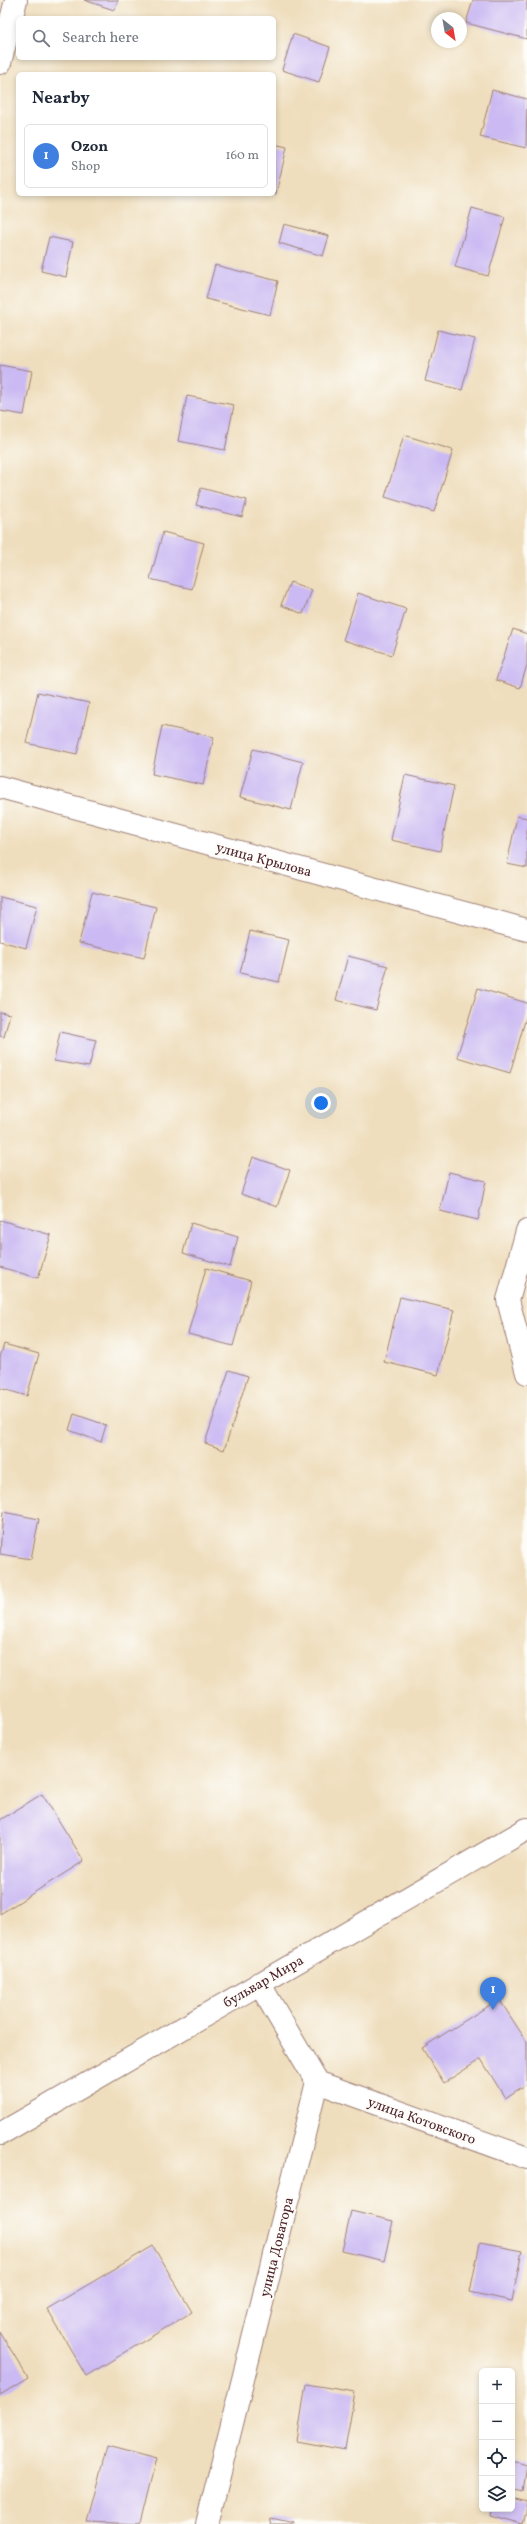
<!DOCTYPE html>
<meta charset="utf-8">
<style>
:root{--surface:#fff;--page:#f6f6f7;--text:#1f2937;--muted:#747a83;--line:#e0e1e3;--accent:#0f766e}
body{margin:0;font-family:Vollkorn,serif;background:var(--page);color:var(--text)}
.controls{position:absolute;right:12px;bottom:12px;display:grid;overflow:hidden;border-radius:6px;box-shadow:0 2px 6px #0003}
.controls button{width:36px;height:36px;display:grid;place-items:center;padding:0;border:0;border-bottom:1px solid var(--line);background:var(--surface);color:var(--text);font:20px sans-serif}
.compass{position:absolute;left:431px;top:12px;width:36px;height:36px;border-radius:50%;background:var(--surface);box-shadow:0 2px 6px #0003;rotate:149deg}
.you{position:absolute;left:321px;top:1103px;width:14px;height:14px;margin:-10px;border:3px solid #fff;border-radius:50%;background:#1a73e8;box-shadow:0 0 0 6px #1a73e833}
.badge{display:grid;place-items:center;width:26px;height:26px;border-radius:50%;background:var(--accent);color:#fff;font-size:13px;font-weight:700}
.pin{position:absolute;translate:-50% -33px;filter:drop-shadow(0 1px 2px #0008)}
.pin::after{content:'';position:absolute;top:21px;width:14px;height:12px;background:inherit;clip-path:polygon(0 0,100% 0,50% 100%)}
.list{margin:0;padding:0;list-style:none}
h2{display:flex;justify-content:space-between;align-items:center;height:52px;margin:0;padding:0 16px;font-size:17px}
h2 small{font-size:13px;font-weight:400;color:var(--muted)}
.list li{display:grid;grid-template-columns:26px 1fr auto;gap:12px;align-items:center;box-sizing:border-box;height:64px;margin:0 8px 8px;padding:0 8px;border:1px solid var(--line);border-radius:6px}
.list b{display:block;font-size:15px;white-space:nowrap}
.list p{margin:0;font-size:13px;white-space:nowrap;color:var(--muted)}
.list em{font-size:13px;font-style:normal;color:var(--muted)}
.icon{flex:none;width:22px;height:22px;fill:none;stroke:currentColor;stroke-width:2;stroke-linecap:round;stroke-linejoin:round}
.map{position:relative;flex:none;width:527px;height:2524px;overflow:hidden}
.search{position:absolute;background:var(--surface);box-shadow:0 2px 6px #0003;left:16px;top:16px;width:260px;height:44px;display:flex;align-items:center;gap:10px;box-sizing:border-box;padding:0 14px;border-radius:6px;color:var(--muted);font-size:15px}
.panel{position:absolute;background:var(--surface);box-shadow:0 2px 6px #0003;left:16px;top:72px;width:260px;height:124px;border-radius:6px}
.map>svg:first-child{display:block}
</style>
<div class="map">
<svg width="527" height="2524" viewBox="0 0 527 2524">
<rect width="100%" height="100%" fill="#fdfcf7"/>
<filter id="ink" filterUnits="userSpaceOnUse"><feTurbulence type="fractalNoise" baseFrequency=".025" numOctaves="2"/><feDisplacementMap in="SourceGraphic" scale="8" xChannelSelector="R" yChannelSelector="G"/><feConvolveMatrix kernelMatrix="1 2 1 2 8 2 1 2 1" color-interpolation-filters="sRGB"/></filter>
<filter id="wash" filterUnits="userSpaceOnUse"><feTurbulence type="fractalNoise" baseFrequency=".012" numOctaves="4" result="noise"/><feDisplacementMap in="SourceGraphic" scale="16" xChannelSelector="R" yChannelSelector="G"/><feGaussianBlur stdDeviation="0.9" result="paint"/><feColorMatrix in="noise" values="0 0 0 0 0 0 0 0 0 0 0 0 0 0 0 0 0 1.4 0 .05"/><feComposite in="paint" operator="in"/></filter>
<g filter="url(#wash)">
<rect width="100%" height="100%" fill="#efdebd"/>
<g id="blocks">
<!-- building -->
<path fill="#cab9f3" d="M84,0H118L114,10Z
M473,0H527V39L466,23Z
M293,34L330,47L319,82L282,70Z
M492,90L527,99L526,148L480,137Z
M274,144L287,147L276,194H274Z
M472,208L505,217L488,276L455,267Z
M284,224L329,236L323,256L279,243Z
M49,237L73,242L66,277L41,271Z
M215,265L278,281L270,315L206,299Z
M438,330L475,339L462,390L425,381Z
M0,365L32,371L24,415L0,411Z
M187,396L234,405L225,450L178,441Z
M404,435L453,450L434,512L385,497Z
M201,488L247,500L242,517L196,505Z
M163,532L204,543L192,589L150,579Z
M290,582L312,590L303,614L281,605Z
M358,593L406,609L392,655L343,640Z
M513,629L527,634V665L520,688L496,680Z
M38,692L89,703L77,754L26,743Z
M162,726L214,737L203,785L152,774Z
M253,749L303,762L291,810L240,797Z
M405,775L454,786L440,851L391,840Z
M517,816L527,818V868L507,864Z
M92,892L156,907L144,958L79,943Z
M0,897L37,906L26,948L0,941Z
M250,931L289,940L279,982L240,973Z
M348,956L388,966L376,1010L336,1000Z
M478,988L527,1003V1014L510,1073L457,1057Z
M0,1012L10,1014L4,1037L0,1036Z
M60,1032L96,1040L89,1067L54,1061Z
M253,1157L290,1170L277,1207L241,1194Z
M449,1172L486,1181L478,1220L440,1211Z
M0,1220L51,1235L38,1278L0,1267Z
M191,1223L238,1237L230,1267L183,1253Z
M206,1268L251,1281L233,1346L188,1334Z
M400,1297L454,1310L438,1375L384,1362Z
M4,1344L39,1354L27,1396L0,1388V1357Z
M229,1370L248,1376L224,1450L205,1443Z
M74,1414L106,1425L101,1442L69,1430Z
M3,1512L39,1519L31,1559L0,1554Z
M42,1794L84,1861L0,1914V1820Z
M499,1999L527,2042V2084L505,2098L481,2059L444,2083L422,2048Z
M351,2211L393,2221L384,2261L342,2251Z
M480,2243L522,2251L512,2301L470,2292Z
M153,2246L192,2312L86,2376L47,2309Z
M0,2332L28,2378L0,2395Z
M306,2384L355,2392L345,2450L297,2441Z
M107,2446L156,2459L140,2524L87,2522Z
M512,2461L527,2465L523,2491L512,2488Z
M512,2498L527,2502L522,2524L490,2515L491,2509H512Z
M271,2518L294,2523V2524H270Z"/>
</g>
</g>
<g filter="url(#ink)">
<use href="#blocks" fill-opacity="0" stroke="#9c7e74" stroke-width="1"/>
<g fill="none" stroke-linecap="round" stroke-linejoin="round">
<defs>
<path id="street" d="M0,63L16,0
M0,787L527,930
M527,1231L508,1300L527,1373
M317,2082L527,2158
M207,2524L317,2082L259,1983"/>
<path id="secondary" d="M0,2134L527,1829"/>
</defs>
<!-- street casing -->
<use href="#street" stroke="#9c7e74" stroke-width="24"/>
<!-- secondary casing -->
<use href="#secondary" stroke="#9c7e74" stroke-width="24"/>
<!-- street -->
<use href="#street" stroke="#fff" stroke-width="22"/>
<!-- secondary -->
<use href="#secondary" stroke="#fff" stroke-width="22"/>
</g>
</g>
<g text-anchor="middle" stroke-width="4" stroke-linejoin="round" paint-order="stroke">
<!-- street labels -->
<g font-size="14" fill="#4a1f2b" stroke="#fdfcf7">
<text transform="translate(264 859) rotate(15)" y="5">улица Крылова</text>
<text transform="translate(263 1981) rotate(-30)" y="5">бульвар Мира</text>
<text transform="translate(422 2120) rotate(20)" y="5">улица Котовского</text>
<text transform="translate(276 2247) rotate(-76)" y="5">улица Доватора</text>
</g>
</g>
</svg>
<div class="controls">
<button>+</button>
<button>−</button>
<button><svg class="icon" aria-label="locate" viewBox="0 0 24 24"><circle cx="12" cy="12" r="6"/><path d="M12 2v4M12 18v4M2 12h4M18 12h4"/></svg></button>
<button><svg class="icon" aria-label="layers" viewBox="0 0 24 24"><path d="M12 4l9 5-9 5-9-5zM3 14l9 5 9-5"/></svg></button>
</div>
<svg class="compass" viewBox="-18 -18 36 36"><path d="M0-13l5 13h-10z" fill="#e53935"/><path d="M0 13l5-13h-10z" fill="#747a83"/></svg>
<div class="you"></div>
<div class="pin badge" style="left:493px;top:2010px;background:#3f7fe0">1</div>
<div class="search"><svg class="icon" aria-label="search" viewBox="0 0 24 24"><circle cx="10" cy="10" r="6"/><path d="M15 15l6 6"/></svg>Search here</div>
<section class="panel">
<h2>Nearby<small></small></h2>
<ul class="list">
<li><span class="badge" style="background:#3f7fe0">1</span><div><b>Ozon</b><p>Shop</p></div><em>160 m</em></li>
</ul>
</section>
</div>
